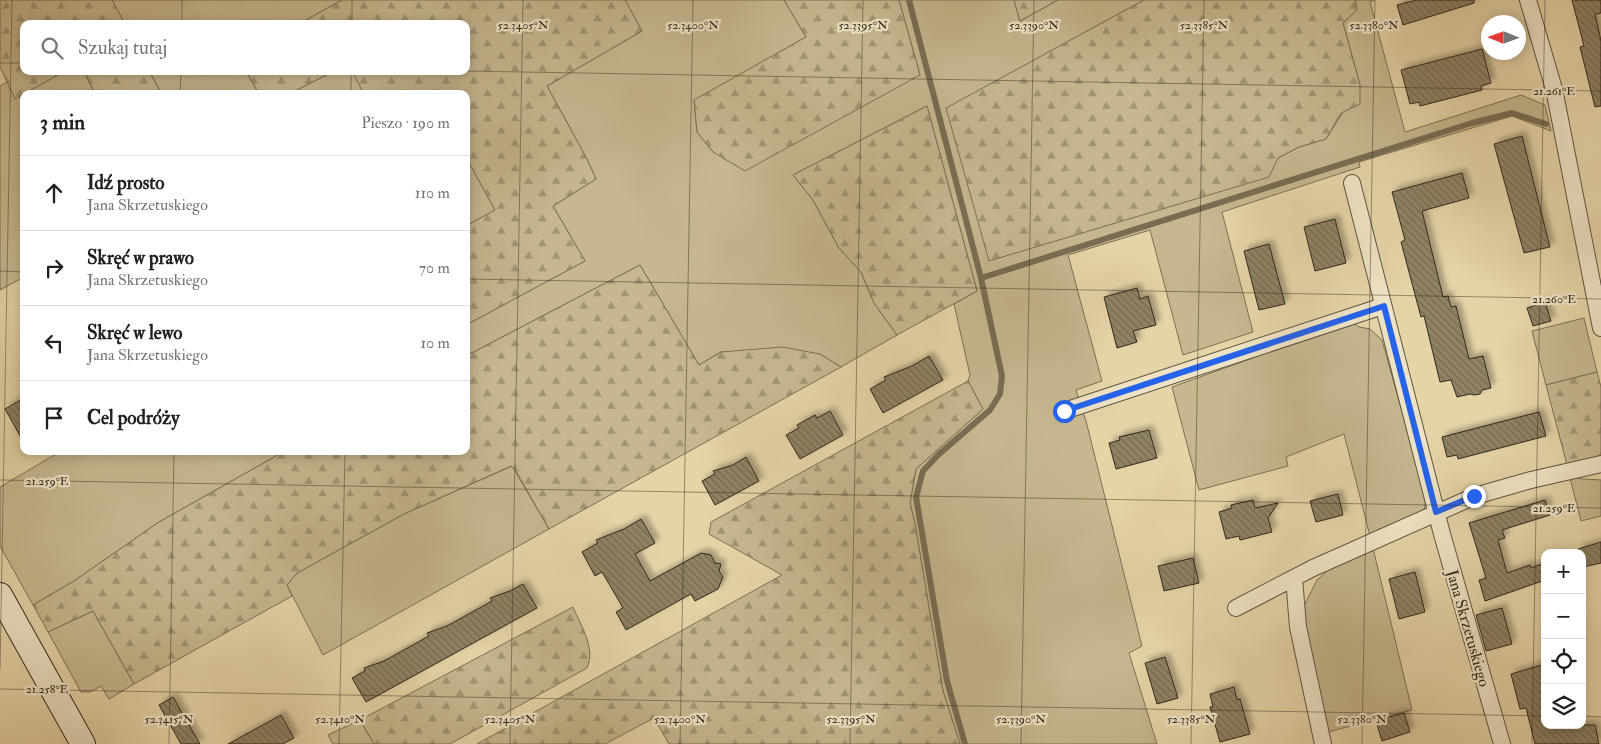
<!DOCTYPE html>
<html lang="pl">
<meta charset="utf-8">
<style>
:root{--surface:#fff;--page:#f2f2f2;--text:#202124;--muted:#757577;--line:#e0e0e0}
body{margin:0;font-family:"IM FELL Double Pica",serif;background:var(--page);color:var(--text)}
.controls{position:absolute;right:15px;bottom:15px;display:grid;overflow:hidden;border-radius:10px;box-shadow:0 2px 12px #0003}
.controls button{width:45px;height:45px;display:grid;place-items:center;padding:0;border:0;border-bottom:1px solid var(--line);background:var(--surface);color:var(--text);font:25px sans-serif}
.compass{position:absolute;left:1481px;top:15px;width:45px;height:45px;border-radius:50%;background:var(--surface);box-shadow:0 2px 12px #0003;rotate:271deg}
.stop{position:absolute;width:15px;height:15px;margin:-11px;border:4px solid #2563eb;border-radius:50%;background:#fff}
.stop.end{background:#2563eb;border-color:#fff;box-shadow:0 1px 5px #0008}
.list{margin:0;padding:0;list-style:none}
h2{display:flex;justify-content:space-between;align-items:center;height:65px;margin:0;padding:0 20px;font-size:21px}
h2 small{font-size:16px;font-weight:400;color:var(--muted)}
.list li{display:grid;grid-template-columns:32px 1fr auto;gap:15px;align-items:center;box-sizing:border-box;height:75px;padding:0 20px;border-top:1px solid var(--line)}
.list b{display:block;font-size:19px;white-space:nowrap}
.list p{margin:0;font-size:16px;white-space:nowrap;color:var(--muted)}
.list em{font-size:16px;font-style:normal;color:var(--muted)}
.icon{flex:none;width:28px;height:28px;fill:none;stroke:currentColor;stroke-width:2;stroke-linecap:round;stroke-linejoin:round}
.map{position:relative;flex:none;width:1601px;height:744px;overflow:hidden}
.search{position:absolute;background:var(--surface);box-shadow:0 2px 12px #0003;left:20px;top:20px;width:450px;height:55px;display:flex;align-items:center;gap:12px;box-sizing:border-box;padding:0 18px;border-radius:10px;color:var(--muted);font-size:19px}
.panel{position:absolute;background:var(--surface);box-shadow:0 2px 12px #0003;left:20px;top:90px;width:450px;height:365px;border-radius:10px}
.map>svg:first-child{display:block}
</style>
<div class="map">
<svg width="1601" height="744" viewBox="0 0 1601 744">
<defs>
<pattern id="forest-firs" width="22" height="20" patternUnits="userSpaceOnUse" patternTransform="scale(1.25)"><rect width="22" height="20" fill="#c6b78f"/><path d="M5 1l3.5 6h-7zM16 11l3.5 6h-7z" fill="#a19574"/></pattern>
<pattern id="building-back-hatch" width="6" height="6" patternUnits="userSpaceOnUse" patternTransform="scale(1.25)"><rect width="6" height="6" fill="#8f8265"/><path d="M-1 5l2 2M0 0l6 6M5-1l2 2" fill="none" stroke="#756a53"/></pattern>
<filter id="shadow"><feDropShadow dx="4.5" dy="-4.5" stdDeviation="2.5" flood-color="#0004"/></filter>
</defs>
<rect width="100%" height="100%" fill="#e5d4a6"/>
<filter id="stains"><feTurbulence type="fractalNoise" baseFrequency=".004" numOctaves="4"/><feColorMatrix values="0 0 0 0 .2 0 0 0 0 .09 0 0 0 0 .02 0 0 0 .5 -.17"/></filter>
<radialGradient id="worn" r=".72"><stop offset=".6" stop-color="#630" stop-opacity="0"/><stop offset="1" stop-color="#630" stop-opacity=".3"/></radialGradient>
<!-- grass -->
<path fill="#c6b78f" stroke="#7c7056" d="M112,0H342L299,24H125Z
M625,0H784L806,37L694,101L697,132L713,152L920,75L899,0H1014L1020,21L1058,0H1144L947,108L1278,158L1299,147L1326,139L1360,85L1343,23L1357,10L1355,0H1375L1370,2L1405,132L1521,95L1545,105L1551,131L1512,116L1359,162L1360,167L1222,212L1253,332L1183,355L1150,230L1068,255L1102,381L1076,390L1086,421L1142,646L1129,653L1157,744H960L943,691L915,524L910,503L916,469L983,409L968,381L970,375L954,304L977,291L927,106L793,175L813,200L839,248L861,272L874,303L897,335L841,367L820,354L721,352L699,365L640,265L466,356V325L585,261L553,206L596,179L587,159L547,86L642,31Z
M65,71H84L95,94H24V277L0,290V86L7,82L15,98Z
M149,71H246L259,94H162Z
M334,71H352L362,89L354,94H289Z
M466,157L495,210L466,226Z
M1584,318L1597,372L1546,385L1532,331Z
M1355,324L1359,327L1370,329L1382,340L1426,498L1424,511L1370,536L1344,434L1286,457L1288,466L1199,490L1172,387L1342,326Z
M61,451H285L159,522L74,581L33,605L0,546V487Z
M512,466L549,529L323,655L287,585L297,573L404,514Z
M1570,478L1601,480V516L1581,521Z
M1373,548L1412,710L1328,732L1304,642V606L1317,580L1327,571Z
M93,611L134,684L109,699L101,686L90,692H81L48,632Z
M360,720L374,744H333L328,735Z"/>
<!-- forest -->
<path fill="url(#forest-firs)" stroke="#7c7056" d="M0,0H112L125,24H24V71H65L15,99L0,67Z
M342,0H625L642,31L547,86L587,159L596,179L553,206L585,261L466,325V226L495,210L466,157V94H364L352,71H466V24H299Z
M784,0H899L920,75L745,171L713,152L697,132L694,100L806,37Z
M1014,0H1058L1020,21Z
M1144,0H1355L1357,10L1343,23L1360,85V104L1341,113L1326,139L1299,147L1278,158L1269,177L989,261L946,108Z
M84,71H149L162,94H95Z
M246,71H334L289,94H259Z
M927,106L977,291L897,335L874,303L861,272L839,248L813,200L793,175Z
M640,265L699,365L721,352L782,347L820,354L841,367L549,529L516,471L511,466L404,514L297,573L287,585L292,596L134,684L93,611L48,632L33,605L74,581L159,522L285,451H466V356Z
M1597,372L1601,387V454L1592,460L1567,465L1546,385Z
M968,381L983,409L916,469L910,503L915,524L943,691L960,744H669L654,718L605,744H477L782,575L709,534L711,522Z
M573,607C581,626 596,648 587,668L450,744H374L360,720Z"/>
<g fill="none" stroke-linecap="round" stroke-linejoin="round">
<!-- stream -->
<path stroke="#786d54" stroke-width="6" d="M909,0L981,278L1002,376L1000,394L990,410L938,455L923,471L916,497L947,681L965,744
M981,278L1472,123L1512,113L1546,124"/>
</g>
<!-- building -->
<path fill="url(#building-back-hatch)" stroke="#31291e" filter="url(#shadow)" d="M1417,0H1474V3L1403,25L1397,5Z
M1572,0H1601V13L1595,14L1601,41V106L1595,107L1580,47L1584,46Z
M1482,49L1491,83L1481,86L1482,90L1420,106L1419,102L1410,104L1401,70Z
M1522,136L1550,247L1524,253L1494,144Z
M1462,173L1469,198L1422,211L1443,297L1448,296L1451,307L1456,306L1469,359L1483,356L1491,388L1482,390L1480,394L1474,395L1470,394L1457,397L1451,380L1440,382L1424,316L1421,317L1401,242L1405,240L1392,192Z
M1335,219L1346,263L1315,271L1304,227Z
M1269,244L1285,304L1259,310L1244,251Z
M1137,288L1140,299L1148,296L1156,325L1133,331L1137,342L1117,348L1104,297Z
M1545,302L1551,321L1533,326L1527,308Z
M929,356L943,380L883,413L870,389L886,380L884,377L912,366Z
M24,398V443L5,409Z
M830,411L843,435L800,459L786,435L799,428L797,425L815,415L817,418Z
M1539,412L1546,436L1458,459L1457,455L1447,457L1442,437Z
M1149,430L1157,458L1116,469L1109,443L1120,440L1119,437Z
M746,457L759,481L715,505L702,481L715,474L713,471L733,465Z
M1338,494L1343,515L1316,522L1310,501Z
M1253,500L1255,508L1278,503L1268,518L1272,532L1240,540L1239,536L1226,539L1219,512L1232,508L1231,505Z
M1545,500L1550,515L1502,530L1505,538L1498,540L1507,573L1530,565L1531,568L1545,563V580L1485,601L1479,580L1486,578L1469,523Z
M641,519L655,543L635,554L650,581L701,553L711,555L715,563L721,564L719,571L723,577L718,589L695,601L691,594L626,630L616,612L623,608L602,572L595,576L582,552L598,543L596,540L624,529Z
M1601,542V563L1583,567L1582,553H1579L1578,549Z
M1193,558L1199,583L1164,591L1158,566Z
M1415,572L1425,612L1399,619L1389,579Z
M523,584L537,608L366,702L352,678L365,671L364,668L384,661L429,636L427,633L447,626L492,601L490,598L510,591Z
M1502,608L1512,644L1486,651L1476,615Z
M1165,657L1178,698L1157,704L1145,663Z
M1545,664V725H1595L1599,744H1535L1526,708L1520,709L1511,674Z
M1234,687L1237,700L1240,699L1250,734L1220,742L1210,707H1213L1210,694Z
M173,697L200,744H181L159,705Z
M1404,713L1410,732L1382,741L1376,721Z
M281,715L294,738L283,744H228Z"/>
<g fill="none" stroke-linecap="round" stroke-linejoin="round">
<defs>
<path id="street" d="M1528,0L1554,89L1601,328
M1352,183L1442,534L1502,744
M1064,411L1383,306
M1294,578L1298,627L1323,744
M1236,608L1313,568L1475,496L1531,480L1601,464"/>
<path id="secondary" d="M0,595L83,744"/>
</defs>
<!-- street casing -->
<use href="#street" stroke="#5e5440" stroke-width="18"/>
<!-- secondary casing -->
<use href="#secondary" stroke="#31291e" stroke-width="26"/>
<!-- street -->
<use href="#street" stroke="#eee3c5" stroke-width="16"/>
<!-- secondary -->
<use href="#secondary" stroke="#eee3c5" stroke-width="24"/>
</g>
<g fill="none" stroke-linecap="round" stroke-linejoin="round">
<!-- route -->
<path stroke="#2563eb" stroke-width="6" d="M1064,411L1384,306L1436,512L1474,496"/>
</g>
<!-- ticks -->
<path fill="none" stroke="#31291e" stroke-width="1" stroke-opacity="0.45" d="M182,24V0M352,24V0M0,63H24M466,71L1601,91M180,94L181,71M351,94V71M0,271L24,272M466,279L1601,299M0,480L1601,508M0,669L12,0M0,689L1545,716M1582,716L1601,717M169,744L174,451M339,744L345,451M510,744L523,0M680,744L693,0M850,744L863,0M1021,744L1034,0M1191,744L1204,0M1362,744L1375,0M1532,744L1545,0"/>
<g text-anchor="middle" stroke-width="4.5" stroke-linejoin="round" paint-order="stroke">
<!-- street labels -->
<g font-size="16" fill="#31291e" stroke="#eee3c5">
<text transform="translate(1469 628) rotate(74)" y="6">Jana Skrzetuskiego</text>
</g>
</g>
<g font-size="12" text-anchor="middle" fill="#31291e" stroke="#eee3c5" stroke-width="4.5" stroke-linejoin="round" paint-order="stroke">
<text x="523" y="29">52.3405°N</text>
<text x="693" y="29">52.3400°N</text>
<text x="863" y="29">52.3395°N</text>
<text x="1034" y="29">52.3390°N</text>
<text x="1204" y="29">52.3385°N</text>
<text x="1374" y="29">52.3380°N</text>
<text x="1554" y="95">21.261°E</text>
<text x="1554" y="303">21.260°E</text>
<text x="47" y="485">21.259°E</text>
<text x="1554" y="512">21.259°E</text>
<text x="47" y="693">21.258°E</text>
<text x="169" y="723">52.3415°N</text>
<text x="340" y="723">52.3410°N</text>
<text x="510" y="723">52.3405°N</text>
<text x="680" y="723">52.3400°N</text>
<text x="851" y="723">52.3395°N</text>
<text x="1021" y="723">52.3390°N</text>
<text x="1191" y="723">52.3385°N</text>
<text x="1362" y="723">52.3380°N</text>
</g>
<rect width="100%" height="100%" filter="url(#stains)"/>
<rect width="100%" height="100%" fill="url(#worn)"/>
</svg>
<div class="controls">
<button>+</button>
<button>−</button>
<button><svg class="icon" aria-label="locate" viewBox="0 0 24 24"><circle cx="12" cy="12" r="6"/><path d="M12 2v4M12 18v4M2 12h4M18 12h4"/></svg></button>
<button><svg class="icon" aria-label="layers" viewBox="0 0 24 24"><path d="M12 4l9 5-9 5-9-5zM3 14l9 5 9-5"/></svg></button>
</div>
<svg class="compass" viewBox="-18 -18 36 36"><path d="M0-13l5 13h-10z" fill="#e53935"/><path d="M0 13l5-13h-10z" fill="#757577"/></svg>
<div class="stop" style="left:1064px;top:411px"></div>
<div class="stop end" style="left:1474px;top:496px"></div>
<div class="search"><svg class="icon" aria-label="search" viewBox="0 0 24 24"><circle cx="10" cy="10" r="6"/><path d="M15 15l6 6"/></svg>Szukaj tutaj</div>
<section class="panel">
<h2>3 min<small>Pieszo · 190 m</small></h2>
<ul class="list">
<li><svg class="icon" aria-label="ahead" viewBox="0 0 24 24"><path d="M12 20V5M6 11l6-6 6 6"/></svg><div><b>Idź prosto</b><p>Jana Skrzetuskiego</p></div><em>110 m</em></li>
<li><svg class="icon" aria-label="right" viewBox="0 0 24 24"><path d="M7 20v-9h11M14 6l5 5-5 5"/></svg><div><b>Skręć w prawo</b><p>Jana Skrzetuskiego</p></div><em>70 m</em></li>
<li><svg class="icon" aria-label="left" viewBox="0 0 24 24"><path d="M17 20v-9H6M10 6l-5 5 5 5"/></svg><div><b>Skręć w lewo</b><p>Jana Skrzetuskiego</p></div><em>10 m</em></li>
<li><svg class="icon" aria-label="arrive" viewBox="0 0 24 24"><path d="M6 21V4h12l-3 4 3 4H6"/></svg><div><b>Cel podróży</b></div></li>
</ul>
</section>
</div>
